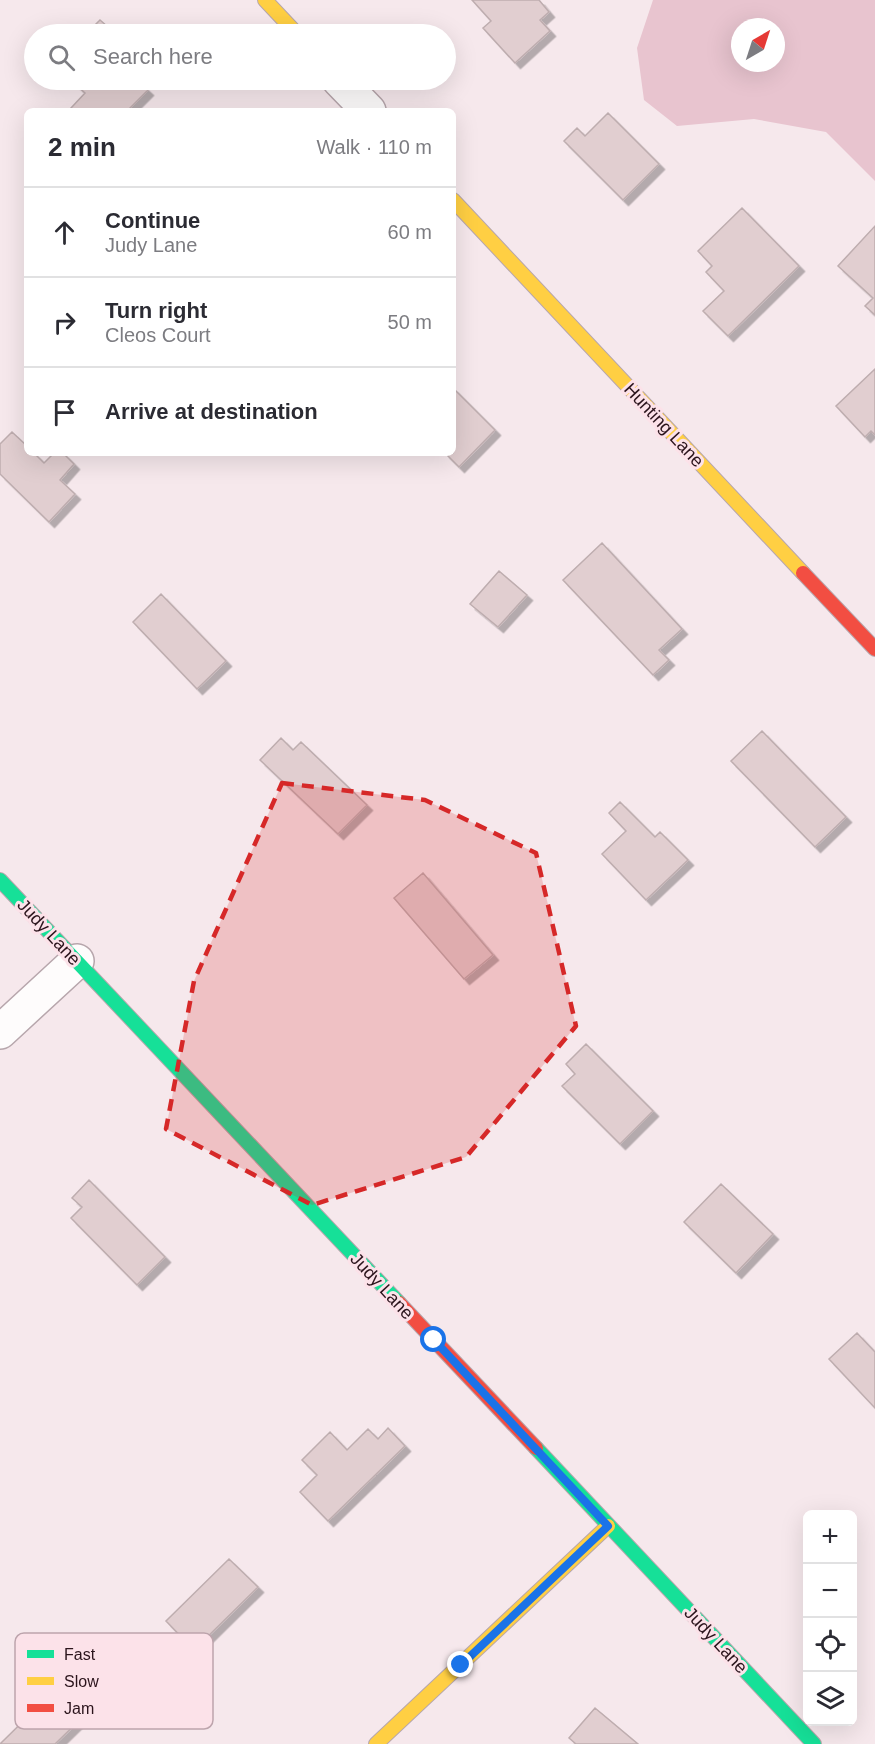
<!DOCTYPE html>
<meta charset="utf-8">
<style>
:root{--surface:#fff;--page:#f7f7f7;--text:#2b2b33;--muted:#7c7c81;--line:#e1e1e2}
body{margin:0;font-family:Helvetica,sans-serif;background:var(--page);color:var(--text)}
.controls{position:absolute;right:18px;bottom:18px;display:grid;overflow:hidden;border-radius:9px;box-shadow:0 6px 24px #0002}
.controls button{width:54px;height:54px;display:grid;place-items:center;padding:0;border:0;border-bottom:2px solid var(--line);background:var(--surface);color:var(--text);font:30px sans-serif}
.compass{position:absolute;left:731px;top:18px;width:54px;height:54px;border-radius:50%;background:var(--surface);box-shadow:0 6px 24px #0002;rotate:39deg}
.stop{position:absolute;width:18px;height:18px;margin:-14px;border:4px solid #1a73e8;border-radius:50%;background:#fff}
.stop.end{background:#1a73e8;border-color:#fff;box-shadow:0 2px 6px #0008}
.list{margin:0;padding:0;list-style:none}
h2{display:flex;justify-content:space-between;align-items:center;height:78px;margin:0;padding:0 24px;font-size:26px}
h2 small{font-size:20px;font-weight:400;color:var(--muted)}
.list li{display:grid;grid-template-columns:39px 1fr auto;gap:18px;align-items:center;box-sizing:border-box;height:90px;padding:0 24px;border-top:2px solid var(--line)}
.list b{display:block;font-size:22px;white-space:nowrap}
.list p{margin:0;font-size:20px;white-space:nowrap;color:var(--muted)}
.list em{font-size:20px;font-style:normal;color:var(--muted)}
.icon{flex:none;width:33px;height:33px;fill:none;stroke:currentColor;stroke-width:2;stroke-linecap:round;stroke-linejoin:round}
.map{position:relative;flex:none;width:875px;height:1744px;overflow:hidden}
.search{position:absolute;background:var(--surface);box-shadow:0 6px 24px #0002;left:24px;top:24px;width:432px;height:66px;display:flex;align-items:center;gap:15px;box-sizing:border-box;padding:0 21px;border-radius:33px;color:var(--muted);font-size:22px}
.panel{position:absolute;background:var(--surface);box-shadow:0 6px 24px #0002;left:24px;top:108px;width:432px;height:348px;border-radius:9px}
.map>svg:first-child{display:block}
</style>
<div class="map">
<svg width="875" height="1744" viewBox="0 0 875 1744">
<defs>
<filter id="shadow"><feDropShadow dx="5.5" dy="5.5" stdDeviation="0" flood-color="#0004"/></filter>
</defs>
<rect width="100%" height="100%" fill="#f6e8ec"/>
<!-- green -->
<path fill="#e8c4cf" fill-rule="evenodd" d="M653,0H875V181L826,132L754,119L677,126L644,100L637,48ZM740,27H776V63H740Z"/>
<!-- building -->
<path fill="#e1ced0" stroke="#beadaf" stroke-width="1.5" filter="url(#shadow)" d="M472,0H539L549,12L540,20L550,31L515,63L483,28L491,21Z
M100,20L116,34H86Z
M71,80H137L148,90L127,111H74L71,108L85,93Z
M608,113L659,164L623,200L564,141L577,128L585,136Z
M742,208L799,266L728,336L703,311L724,291L706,272L712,266L698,251Z
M875,226V315L865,306L873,298L838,266Z
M875,369V435L871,431L865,437L836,406Z
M453,388L495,430L459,467L445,453H453Z
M12,432L27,446V453H34L44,463L54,453H63L74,464L60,480L75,494L49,522L0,474V444Z
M602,543L682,629L659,650L669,660L653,675L563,580Z
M499,571L527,595L498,627L470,604Z
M161,594L226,661L197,689L133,622Z
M762,731L846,817L815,847L731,761Z
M281,738L293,750L301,742L367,805L338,834L260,760Z
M620,802L655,837L660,832L688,860L646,900L602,854L626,831L609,813Z
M423,873L493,955L464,979L394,898Z
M586,1044L653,1111L620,1144L562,1086L575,1074L566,1064Z
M89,1180L165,1257L137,1285L71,1218L82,1207L72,1198Z
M721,1184L773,1234L736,1273L684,1222Z
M857,1333L875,1352V1408L829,1359Z
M388,1428L405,1446L328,1521L300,1492L317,1475L302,1460L330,1432L347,1450L368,1429L378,1439Z
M229,1559L258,1587L194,1650L166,1621Z
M62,1683L89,1711L55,1744H0Z
M595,1708L638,1744H576L569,1738Z"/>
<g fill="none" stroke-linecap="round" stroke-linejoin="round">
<defs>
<path id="street" d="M339,80L369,111
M0,1032L77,961"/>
<path id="fast" d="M0,880L399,1303
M536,1448L814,1744"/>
<path id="slow" d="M265,0L297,34
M453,200L803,573
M376,1744L608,1526"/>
<path id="jam" d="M803,573L875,649
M399,1303L536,1448"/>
</defs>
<!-- street casing -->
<use href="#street" stroke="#b7a6ac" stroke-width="36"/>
<!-- fast casing -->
<use href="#fast" stroke="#b7a6ac" stroke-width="16"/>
<!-- slow casing -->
<use href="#slow" stroke="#b7a6ac" stroke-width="16"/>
<!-- jam casing -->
<use href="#jam" stroke="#b7a6ac" stroke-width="16"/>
<!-- street -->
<use href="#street" stroke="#fefcfc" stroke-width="33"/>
<!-- fast -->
<use href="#fast" stroke="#16e098" stroke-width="14"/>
<!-- slow -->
<use href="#slow" stroke="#ffcf43" stroke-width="14"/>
<!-- jam -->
<use href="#jam" stroke="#f24e42" stroke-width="14"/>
</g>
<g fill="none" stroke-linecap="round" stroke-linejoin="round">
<!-- route -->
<path stroke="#1a73e8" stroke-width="8" d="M434,1340L608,1526L461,1665"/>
</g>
<!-- marked area -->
<path fill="#d62828" fill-opacity="0.2" stroke="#d62828" stroke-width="4.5" stroke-dasharray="12 8" stroke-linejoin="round" d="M282,783L425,800L536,853L576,1026L466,1157L312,1205L166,1129L194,981Z"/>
<g text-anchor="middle" stroke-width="6" stroke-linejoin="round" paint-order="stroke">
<!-- street labels -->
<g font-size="18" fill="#2b141c" stroke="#fce2e9">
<text transform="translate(664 425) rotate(47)" y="6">Hunting Lane</text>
<text transform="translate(49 932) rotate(47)" y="6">Judy Lane</text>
<text transform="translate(382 1286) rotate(47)" y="6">Judy Lane</text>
<text transform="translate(716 1640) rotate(47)" y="6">Judy Lane</text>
</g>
</g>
<!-- legend -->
<rect x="15" y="1633" width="198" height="96" rx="9" fill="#fce2e9" stroke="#bda4ac" stroke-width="1.5"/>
<rect x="27" y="1650" width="27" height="8" fill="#16e098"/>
<rect x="27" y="1677" width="27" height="8" fill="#ffcf43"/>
<rect x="27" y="1704" width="27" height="8" fill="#f24e42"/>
<g font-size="16" fill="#2b141c">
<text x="64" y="1660">Fast</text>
<text x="64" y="1687">Slow</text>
<text x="64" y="1714">Jam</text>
</g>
</svg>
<div class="controls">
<button>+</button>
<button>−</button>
<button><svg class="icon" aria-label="locate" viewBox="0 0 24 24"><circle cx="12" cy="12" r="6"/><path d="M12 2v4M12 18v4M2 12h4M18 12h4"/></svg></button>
<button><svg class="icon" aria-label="layers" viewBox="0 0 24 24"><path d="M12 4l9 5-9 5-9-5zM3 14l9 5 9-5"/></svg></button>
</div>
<svg class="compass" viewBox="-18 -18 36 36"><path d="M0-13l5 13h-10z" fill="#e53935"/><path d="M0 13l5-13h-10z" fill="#7c7c81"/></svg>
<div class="stop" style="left:434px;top:1340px"></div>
<div class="stop end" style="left:461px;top:1665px"></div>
<div class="search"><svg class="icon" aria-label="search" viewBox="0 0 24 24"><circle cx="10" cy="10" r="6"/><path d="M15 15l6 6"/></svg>Search here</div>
<section class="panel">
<h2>2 min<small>Walk · 110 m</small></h2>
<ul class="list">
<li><svg class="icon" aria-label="ahead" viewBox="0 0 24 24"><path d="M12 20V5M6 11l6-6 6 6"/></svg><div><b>Continue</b><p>Judy Lane</p></div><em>60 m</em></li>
<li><svg class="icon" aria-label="right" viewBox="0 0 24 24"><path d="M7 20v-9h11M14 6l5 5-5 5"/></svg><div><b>Turn right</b><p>Cleos Court</p></div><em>50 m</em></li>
<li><svg class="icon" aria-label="arrive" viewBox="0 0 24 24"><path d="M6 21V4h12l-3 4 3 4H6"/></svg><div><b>Arrive at destination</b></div></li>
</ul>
</section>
</div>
